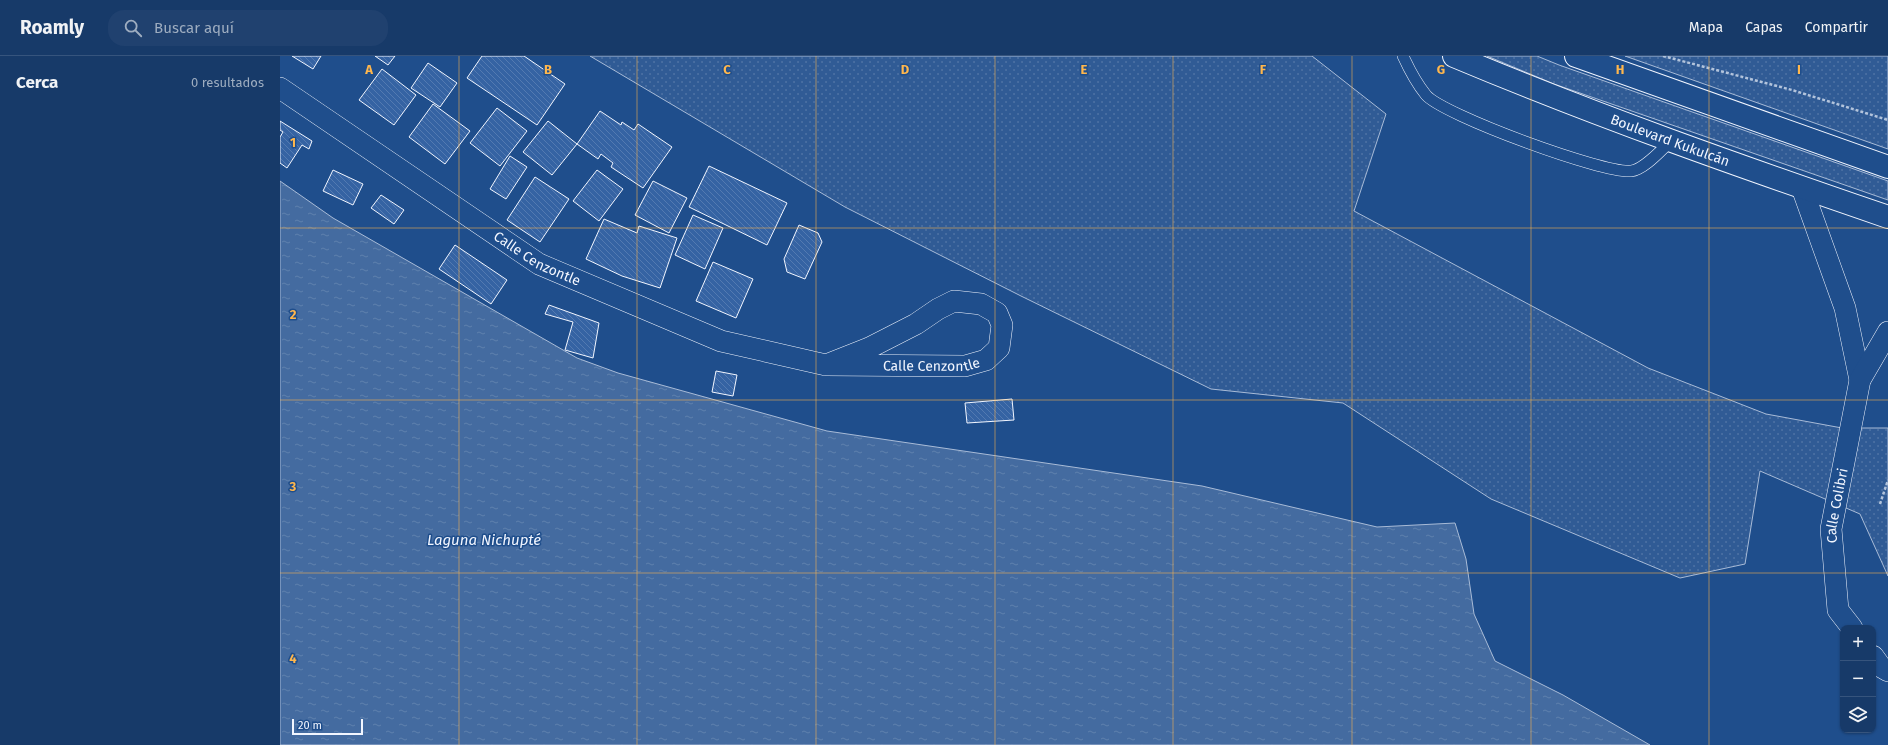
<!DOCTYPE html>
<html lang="es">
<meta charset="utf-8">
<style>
:root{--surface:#173a69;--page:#20416f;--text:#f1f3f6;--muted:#9eadc0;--line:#36547d}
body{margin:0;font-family:"Fira Sans",sans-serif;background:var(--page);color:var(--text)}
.controls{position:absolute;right:12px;bottom:12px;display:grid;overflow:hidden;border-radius:8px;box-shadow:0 1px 3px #0004}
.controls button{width:36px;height:36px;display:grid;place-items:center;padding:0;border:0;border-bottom:1px solid var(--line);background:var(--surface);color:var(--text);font:20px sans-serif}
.scale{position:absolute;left:12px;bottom:10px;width:71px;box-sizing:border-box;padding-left:4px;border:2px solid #f2f6ff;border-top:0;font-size:11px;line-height:14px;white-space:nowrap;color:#f2f6ff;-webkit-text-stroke:3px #1f4e8c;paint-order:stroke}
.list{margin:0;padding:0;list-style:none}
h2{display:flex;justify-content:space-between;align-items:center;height:52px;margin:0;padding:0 16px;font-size:17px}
h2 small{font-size:13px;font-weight:400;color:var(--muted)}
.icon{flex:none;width:22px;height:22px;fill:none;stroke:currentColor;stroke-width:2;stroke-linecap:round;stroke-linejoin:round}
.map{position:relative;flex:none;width:1608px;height:689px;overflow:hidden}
header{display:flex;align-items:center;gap:24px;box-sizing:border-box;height:56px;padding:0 20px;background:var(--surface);border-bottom:1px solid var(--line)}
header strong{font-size:19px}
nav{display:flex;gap:22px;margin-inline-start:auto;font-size:14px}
.search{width:280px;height:36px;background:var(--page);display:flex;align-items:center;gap:10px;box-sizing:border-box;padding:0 14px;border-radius:16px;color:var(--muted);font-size:15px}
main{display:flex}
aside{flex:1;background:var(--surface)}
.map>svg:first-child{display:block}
</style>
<header>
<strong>Roamly</strong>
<div class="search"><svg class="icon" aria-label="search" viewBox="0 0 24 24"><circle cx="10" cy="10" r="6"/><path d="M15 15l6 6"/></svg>Buscar aquí</div>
<nav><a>Mapa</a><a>Capas</a><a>Compartir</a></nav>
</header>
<main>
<aside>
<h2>Cerca<small>0 resultados</small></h2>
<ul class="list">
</ul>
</aside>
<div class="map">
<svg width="1608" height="689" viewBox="0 0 1608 689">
<defs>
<pattern id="grass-dots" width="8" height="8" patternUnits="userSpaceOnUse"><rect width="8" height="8" fill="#305b95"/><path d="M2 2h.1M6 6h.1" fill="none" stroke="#4e73a5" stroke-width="1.8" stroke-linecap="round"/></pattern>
<pattern id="water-ripples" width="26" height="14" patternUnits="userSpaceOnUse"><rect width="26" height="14" fill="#446ba0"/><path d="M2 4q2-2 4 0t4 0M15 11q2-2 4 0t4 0" fill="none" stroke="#5f81ae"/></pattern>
<pattern id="building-back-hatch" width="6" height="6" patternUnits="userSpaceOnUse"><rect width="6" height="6" fill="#3563a3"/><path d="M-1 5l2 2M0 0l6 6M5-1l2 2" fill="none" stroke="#537ab1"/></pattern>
</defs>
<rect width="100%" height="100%" fill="#1f4e8c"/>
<!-- grass -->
<path fill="url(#grass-dots)" stroke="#a8bbd7" d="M310,0H1032L1106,58L1074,155L1368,312L1486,358L1562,372H1608V520L1580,458L1480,415L1465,508L1400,522L1211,443L1063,347L931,333L741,240L565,151Z
M1207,0H1257L1279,9L1608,125V144L1274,28Z
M1345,0H1608V93Z"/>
<!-- water -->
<path fill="url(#water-ripples)" stroke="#a8bbd7" d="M0,125L53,162L297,302L338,317L547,375L922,430L1097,471L1175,467L1186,503L1194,558L1215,605L1283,639L1370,689H0Z"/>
<!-- building -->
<path fill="url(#building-back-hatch)" stroke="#f2f6ff" d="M12,0H41L33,13Z
M95,0H115L108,9Z
M202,0H244L285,28L257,69L187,22Z
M148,7L177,27L160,51L131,32Z
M102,13L136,39L114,69L79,44Z
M153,48L190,75L165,108L129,81Z
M217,52L247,75L220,110L190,87Z
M320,55L341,69L342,66L354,74L358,68L392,91L363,132L331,111L333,107L321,98L318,103L297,88Z
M0,65L32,85L29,93L22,89L7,112L0,107V81L3,76L0,74Z
M268,65L297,88L272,119L243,96Z
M230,100L247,111L226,143L210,133Z
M429,110L507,147L487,189L409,151Z
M53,114L83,128L73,149L43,135Z
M317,114L343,133L319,165L293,145Z
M255,121L289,143L260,186L227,164Z
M373,125L407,142L389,177L355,159Z
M101,139L124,154L114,168L91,152Z
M413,159L443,172L425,213L395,199Z
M324,163L357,177L359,170L397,182L380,232L342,220L306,203Z
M519,169L538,177L542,186L525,223L507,216L504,203Z
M175,189L227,224L211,248L159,213Z
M433,206L473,223L456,262L416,245Z
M269,249L319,267L313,302L285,294L293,266L265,258Z
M436,315L457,319L453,340L432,336Z
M732,343L734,364L687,367L685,347Z"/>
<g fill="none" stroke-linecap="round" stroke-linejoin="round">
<defs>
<path id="lane" d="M1123,0C1129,13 1137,28 1146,39C1163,59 1324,118 1351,115C1364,114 1382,93 1392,84"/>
<g id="street">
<path id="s1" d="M0,32L259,208L441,285L546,309L685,310L706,304L719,292L722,269L717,257L701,248L674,245L658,253L636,268L589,292L546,309"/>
<path d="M1522,132L1565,252L1580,324"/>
<path id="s2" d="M1572,572L1558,554L1551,473L1580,324L1608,276"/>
<path d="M1593,600L1601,611L1608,615"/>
</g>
<g id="primary">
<path id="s3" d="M1174,0C1317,60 1462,111 1608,161"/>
<path d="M1296,0L1608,111"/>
</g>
</defs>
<!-- lane casing -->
<use href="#lane" stroke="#f2f6ff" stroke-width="12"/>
<!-- street casing -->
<use href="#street" stroke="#f2f6ff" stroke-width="22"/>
<!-- primary casing -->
<use href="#primary" stroke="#f2f6ff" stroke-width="24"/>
<!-- path -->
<path stroke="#b3c4dc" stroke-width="2.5" stroke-dasharray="3 2" stroke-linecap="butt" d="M1383,0L1512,34L1608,64
M1600,448L1608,424"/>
<!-- lane -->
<use href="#lane" stroke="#1f4e8c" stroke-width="11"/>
<!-- street -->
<use href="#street" stroke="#1f4e8c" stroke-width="21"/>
<!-- primary -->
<use href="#primary" stroke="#1f4e8c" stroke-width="22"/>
</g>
<!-- grid -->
<path fill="none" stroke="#ffb74d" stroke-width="1" stroke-opacity="0.55" d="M179,0V689M357,0V689M536,0V689M715,0V689M893,0V689M1072,0V689M1251,0V689M1429,0V689M0,172H1608M0,344H1608M0,517H1608"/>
<g text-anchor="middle" stroke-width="3" stroke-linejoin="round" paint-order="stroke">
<!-- street labels -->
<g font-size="14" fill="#f2f6ff" stroke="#1f4e8c">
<text dy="5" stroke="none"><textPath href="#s3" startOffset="232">Boulevard Kukulcán</textPath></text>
<text dy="5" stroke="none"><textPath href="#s1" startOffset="309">Calle Cenzontle</textPath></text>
<text dy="5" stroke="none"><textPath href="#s1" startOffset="724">Calle Cenzontle</textPath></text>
<text dy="5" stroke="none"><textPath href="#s2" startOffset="128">Calle Colibri</textPath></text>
</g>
<!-- water labels -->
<g font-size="15" font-style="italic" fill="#f2f6ff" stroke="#1f4e8c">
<text x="204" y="489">Laguna Nichupté</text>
</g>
</g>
<g font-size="13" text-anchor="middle" font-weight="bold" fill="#ffb74d" stroke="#1f4e8c" stroke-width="3" stroke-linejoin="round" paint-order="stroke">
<text x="89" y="18">A</text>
<text x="268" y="18">B</text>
<text x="447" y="18">C</text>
<text x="625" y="18">D</text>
<text x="804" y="18">E</text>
<text x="983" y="18">F</text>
<text x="1161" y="18">G</text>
<text x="1340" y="18">H</text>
<text x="1519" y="18">I</text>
<text x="13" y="91">1</text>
<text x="13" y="263">2</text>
<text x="13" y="435">3</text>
<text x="13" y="607">4</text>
</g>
</svg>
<div class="controls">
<button>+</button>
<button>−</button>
<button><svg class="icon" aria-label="layers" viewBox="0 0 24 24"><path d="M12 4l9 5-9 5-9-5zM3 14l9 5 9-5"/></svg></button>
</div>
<div class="scale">20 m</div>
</div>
</main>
